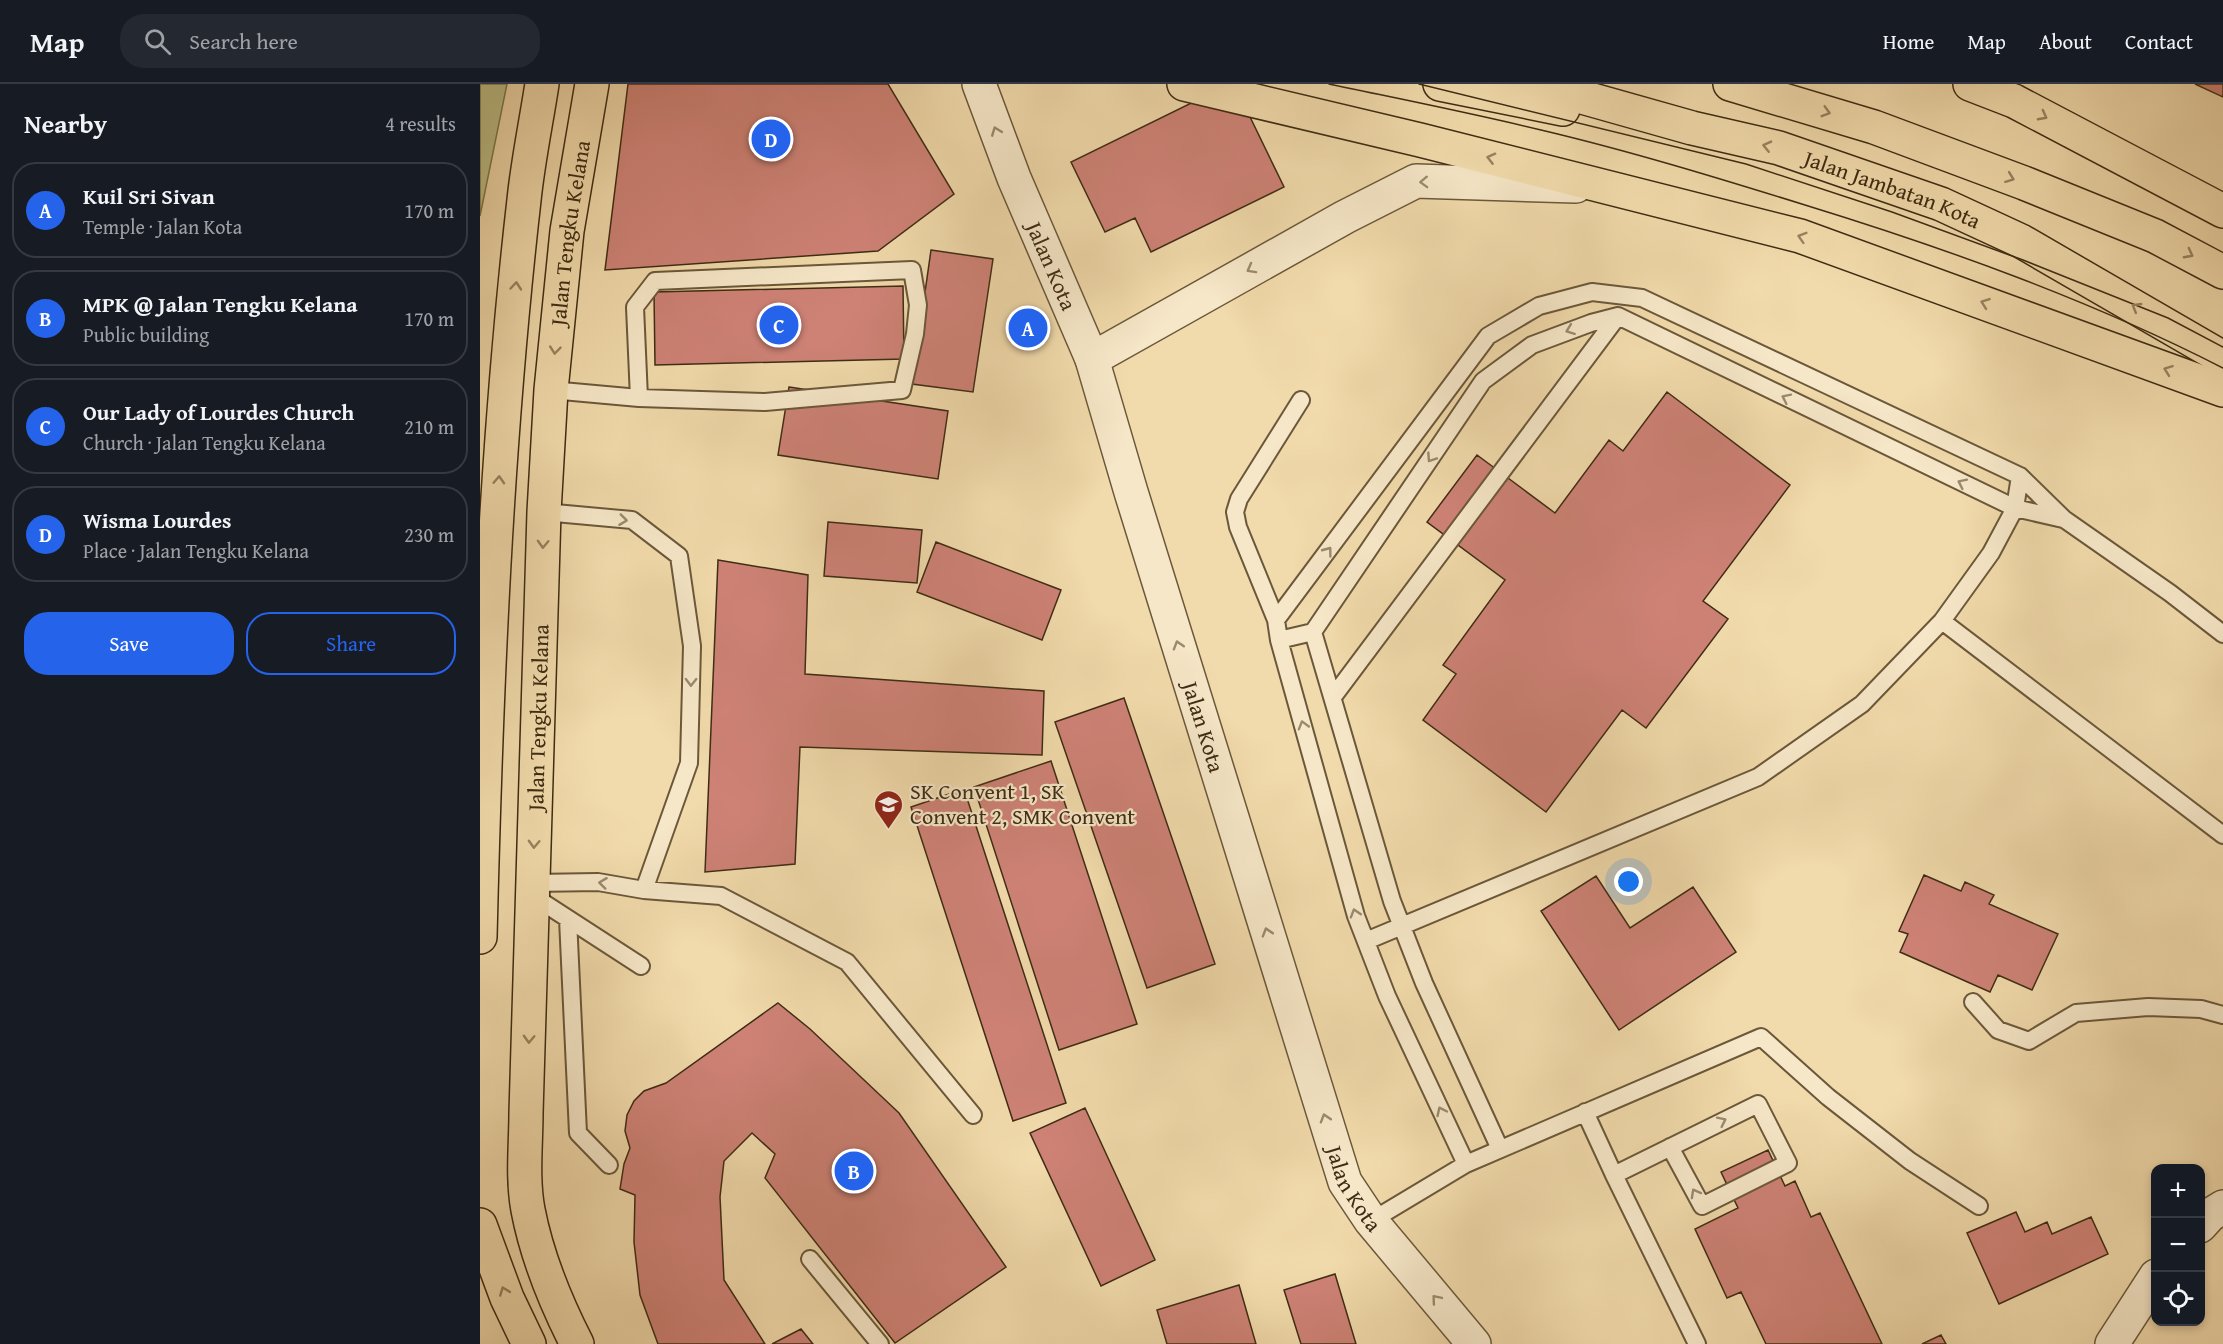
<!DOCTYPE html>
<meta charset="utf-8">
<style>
:root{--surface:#171b24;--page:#242831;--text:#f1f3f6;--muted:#9ea1a6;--line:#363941;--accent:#2563eb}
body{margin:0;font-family:"Gentium Book Plus",serif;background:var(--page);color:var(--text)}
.controls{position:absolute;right:18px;bottom:18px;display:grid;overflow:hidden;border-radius:12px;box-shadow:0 3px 9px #0003}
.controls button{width:54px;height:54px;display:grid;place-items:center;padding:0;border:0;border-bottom:2px solid var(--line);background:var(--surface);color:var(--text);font:30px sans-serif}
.you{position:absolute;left:1149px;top:798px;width:21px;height:21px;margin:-15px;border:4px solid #fff;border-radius:50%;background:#1a73e8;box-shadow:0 0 0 9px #1a73e833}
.badge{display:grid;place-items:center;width:39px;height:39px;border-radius:50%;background:var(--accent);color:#fff;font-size:20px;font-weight:700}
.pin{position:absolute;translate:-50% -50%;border:3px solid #fff;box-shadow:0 2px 6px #0006}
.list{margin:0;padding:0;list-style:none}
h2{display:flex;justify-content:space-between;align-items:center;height:78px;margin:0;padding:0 24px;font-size:26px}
h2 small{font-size:20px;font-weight:400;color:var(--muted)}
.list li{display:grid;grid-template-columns:39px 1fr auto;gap:18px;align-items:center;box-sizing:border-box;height:96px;margin:0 12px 12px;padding:0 12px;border:2px solid var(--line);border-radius:24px}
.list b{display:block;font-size:22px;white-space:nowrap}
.list p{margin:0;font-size:20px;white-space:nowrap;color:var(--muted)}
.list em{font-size:20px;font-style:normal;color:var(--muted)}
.actions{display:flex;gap:12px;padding:18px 24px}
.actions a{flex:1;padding:14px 0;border:2px solid var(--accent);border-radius:24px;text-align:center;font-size:21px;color:var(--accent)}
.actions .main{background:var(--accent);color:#fff}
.icon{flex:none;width:33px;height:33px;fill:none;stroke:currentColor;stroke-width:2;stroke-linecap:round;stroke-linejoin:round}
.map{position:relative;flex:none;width:1743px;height:1260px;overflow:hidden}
header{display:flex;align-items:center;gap:36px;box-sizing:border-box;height:84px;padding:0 30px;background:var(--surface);border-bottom:2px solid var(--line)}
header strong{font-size:28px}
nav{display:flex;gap:33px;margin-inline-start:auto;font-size:21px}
.search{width:420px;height:54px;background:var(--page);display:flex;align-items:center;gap:15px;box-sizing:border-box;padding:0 21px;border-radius:24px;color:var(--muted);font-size:22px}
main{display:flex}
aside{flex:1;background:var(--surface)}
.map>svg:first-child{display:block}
</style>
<header>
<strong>Map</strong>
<div class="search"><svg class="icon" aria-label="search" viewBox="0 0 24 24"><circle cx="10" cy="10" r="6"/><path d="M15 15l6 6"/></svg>Search here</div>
<nav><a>Home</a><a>Map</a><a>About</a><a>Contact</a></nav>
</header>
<main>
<aside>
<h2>Nearby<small>4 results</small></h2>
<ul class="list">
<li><span class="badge">A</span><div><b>Kuil Sri Sivan</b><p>Temple · Jalan Kota</p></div><em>170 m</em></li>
<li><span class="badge">B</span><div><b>MPK @ Jalan Tengku Kelana</b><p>Public building</p></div><em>170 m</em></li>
<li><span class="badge">C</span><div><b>Our Lady of Lourdes Church</b><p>Church · Jalan Tengku Kelana</p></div><em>210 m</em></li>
<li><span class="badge">D</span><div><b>Wisma Lourdes</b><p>Place · Jalan Tengku Kelana</p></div><em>230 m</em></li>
</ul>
<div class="actions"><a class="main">Save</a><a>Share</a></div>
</aside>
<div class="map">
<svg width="1743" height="1260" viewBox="0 0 1743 1260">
<rect width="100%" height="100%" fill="#f1daab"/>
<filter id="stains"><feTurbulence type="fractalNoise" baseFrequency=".00333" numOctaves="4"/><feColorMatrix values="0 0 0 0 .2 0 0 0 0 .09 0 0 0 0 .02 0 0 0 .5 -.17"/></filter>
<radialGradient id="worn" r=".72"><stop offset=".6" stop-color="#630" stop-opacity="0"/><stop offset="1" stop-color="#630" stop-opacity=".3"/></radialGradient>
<!-- green -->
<path fill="#bcbf87" stroke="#7d764e" stroke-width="1.5" d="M0,0H27L0,132Z"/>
<!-- building -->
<path fill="#ce8276" stroke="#3e2c14" stroke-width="1.5" d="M148,0H408L474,110L398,167L125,186Z
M750,0H754L804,103L671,168L655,134L625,148L591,78Z
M1715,0H1743V13Z
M451,166L513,175L493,308L432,300Z
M423,202L424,275L175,281L174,208Z
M309,303L468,327L458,395L298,371Z
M1187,308L1310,401L1223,517L1248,535L1166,644L1142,626L1066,728L943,636L976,590L963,581L1025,496L947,438L997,371L1075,429L1129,356L1143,367Z
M348,438L442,446L437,499L344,492Z
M456,458L581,506L562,556L437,508Z
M238,476L328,491L325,590L564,607L562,671L320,663L315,780L225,788Z
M644,614L735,880L667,904L575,638Z
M571,677L657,940L579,966L494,703Z
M484,705L586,1019L533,1037L431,723Z
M1444,791L1481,807L1485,798L1514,811L1509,820L1578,850L1552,906L1518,891L1510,908L1420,868L1428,850L1419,847Z
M1116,792L1150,844L1213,803L1256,868L1139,946L1061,827Z
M298,919L330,945L419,1029L526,1183L415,1259L285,1094L295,1070L272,1049L244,1077L240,1113L244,1196L285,1260H178L160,1211L154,1158L155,1111L140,1105L144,1080L150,1064L145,1047L147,1031L154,1017L164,1007L186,999Z
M605,1024L675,1176L621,1202L550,1049Z
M1288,1066L1305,1102L1315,1097L1331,1133L1340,1129L1402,1260H1286L1261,1208L1247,1214L1215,1145L1258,1124L1241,1088Z
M1536,1128L1545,1148L1567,1138L1572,1150L1611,1133L1628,1170L1519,1220L1487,1149Z
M855,1190L876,1260H821L804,1206Z
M759,1201L776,1260H687L677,1226Z
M321,1245L333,1260H292Z
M1461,1251L1466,1260H1442Z"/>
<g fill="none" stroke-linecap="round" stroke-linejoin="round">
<defs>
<path id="lane" d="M71,306L159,314L155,223L175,197L432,186L438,221L435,250L422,306L285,318L159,314
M796,536L758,443L755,428L759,415L821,316
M1462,537L1743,751
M799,556L833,548
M853,613L1138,232
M53,799L118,798L164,806L209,679L212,562L199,472L152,436L64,428
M164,806L241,812L367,878L493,1031
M53,812L161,882
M88,835L98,1049L129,1081
M886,857L1278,693L1382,620L1462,537L1511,469L1535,424L1540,392
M1493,918L1518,946L1549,957L1596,929L1668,923L1721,925L1743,931
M1105,1028L1134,1091L1278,1020L1308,1079L1222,1122L1190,1063
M1020,1065L944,899L912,817L833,548L1003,297L1052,261L1111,239L1138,232L1535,424L1583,435
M986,1080L907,912L876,832L799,556L796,536L1008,252L1059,222L1112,208L1162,214L1540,392L1584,435L1690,509L1743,550
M1134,1091L1217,1260
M891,1137L986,1080L1281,953L1348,1013L1430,1077L1499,1122
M330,1175L400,1260"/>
<g id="street">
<path id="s1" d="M499,0L534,94L612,275L651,408L865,1098L891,1137L994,1260"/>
<path d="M612,275L865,133L936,97L1096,102"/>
<path d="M1720,1142L1730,1131L1743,1123"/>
<path d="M1632,1260L1676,1192"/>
</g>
<g id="highway">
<path d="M704,0L940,56L1320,152L1743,306"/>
<path d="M960,0L1083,25"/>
<path id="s2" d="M1056,0L1212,44L1299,64L1461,120L1541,157L1743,274"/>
<path d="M1250,0L1394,43L1544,99L1675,152L1743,188"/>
<path d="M1490,0L1534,17L1743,127"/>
<path d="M0,853C6,607 16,361 44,116C48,77 56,39 62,0"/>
<path d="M0,1141L27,1214L49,1260"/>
<path id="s3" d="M97,1260C75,1217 57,1173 48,1126C42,1094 46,1060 46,1029L64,428L71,306L87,147L112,0"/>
</g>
</defs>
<!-- lane casing -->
<use href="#lane" stroke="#6b583a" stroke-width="20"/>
<!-- street casing -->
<use href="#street" stroke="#6b583a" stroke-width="36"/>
<!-- highway casing -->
<use href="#highway" stroke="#3e2c14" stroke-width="36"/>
<!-- lane -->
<use href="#lane" stroke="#f6e7c8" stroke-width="16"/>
<!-- street -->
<use href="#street" stroke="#f6e7c8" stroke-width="33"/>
<!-- highway -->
<use href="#highway" stroke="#f1daab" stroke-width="33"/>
<!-- tram -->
<path stroke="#3e2c14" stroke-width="1.5" d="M849,0C920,15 991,29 1061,46C1150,67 1238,94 1325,121C1468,165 1610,216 1743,284
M939,0L1266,80L1412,128L1543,176L1688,234L1743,263"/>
</g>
<!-- one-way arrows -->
<defs><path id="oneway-chevron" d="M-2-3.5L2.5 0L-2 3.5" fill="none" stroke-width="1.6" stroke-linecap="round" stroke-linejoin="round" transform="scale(1.5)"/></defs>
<g stroke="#988360">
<use href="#oneway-chevron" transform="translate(1346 28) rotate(16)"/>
<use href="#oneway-chevron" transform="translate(1563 32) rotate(28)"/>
<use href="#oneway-chevron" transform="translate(1287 62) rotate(-167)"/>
<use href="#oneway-chevron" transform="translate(1011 74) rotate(-166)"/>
<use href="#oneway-chevron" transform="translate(1530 94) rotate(21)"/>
<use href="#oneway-chevron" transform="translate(1322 153) rotate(-163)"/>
<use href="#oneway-chevron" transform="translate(1709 170) rotate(28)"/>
<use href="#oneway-chevron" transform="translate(36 202) rotate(-85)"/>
<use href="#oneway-chevron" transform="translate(1505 219) rotate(-160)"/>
<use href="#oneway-chevron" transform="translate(1656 223) rotate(-149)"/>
<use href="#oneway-chevron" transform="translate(75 266) rotate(96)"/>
<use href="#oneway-chevron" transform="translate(1688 286) rotate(-160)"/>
<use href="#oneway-chevron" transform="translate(19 396) rotate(-87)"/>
<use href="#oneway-chevron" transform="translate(63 460) rotate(92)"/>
<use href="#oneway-chevron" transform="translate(54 760) rotate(92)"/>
<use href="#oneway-chevron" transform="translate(49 955) rotate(92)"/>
<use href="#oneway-chevron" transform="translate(24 1207) rotate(-111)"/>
</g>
<g stroke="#9a8a6e">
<use href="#oneway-chevron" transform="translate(516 47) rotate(-111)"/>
<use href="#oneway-chevron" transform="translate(944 98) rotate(178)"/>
<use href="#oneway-chevron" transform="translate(771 185) rotate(151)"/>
<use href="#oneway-chevron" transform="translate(1090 246) rotate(159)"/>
<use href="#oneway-chevron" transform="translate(1306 314) rotate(-154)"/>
<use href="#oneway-chevron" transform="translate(951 374) rotate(124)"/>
<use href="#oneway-chevron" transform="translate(1482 399) rotate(-154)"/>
<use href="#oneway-chevron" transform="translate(143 436) rotate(7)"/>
<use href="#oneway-chevron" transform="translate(848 467) rotate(-53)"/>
<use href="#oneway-chevron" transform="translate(698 561) rotate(-107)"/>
<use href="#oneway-chevron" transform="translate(211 598) rotate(91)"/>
<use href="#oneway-chevron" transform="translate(823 641) rotate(-106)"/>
<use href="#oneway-chevron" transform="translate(123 799) rotate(-173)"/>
<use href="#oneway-chevron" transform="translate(875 829) rotate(-107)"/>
<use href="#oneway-chevron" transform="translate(787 848) rotate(-107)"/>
<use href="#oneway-chevron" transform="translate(961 1027) rotate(-115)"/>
<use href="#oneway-chevron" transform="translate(845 1034) rotate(-107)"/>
<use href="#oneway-chevron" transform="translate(1242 1037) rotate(-26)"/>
<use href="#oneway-chevron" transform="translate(1215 1109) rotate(-119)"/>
<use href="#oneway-chevron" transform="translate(956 1215) rotate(-130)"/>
</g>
<!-- icons -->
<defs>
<symbol id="school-pin" viewBox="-11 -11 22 30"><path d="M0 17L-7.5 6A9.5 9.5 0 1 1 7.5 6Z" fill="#8f2418" stroke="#f6e7c8"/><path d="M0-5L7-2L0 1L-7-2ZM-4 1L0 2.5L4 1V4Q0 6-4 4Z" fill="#fff"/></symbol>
</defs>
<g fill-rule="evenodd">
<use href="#school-pin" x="392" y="704" width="33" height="45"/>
</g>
<g text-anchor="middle" stroke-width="4.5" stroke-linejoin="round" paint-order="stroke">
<!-- street labels -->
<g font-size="22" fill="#3e2c14" stroke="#f6e7c8">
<text dy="8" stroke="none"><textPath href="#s2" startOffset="372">Jalan Jambatan Kota</textPath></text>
<text dy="8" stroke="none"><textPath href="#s3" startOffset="1122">Jalan Tengku Kelana</textPath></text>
<text dy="8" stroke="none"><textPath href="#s1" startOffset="196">Jalan Kota</textPath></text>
<text dy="8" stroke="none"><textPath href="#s3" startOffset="636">Jalan Tengku Kelana</textPath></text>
<text dy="8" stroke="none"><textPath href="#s1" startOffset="682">Jalan Kota</textPath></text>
<text dy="8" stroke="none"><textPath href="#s1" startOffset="1168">Jalan Kota</textPath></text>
</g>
<!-- poi labels -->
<g font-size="22" fill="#3e2c14" stroke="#f6e7c8" text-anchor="start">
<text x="430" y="715">SK Convent 1, SK<tspan x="430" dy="25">Convent 2, SMK Convent</tspan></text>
</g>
</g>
<rect width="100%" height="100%" filter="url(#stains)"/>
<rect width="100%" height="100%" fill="url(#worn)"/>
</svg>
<div class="controls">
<button>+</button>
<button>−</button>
<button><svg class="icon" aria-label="locate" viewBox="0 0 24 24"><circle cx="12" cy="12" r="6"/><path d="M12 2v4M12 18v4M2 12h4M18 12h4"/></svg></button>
</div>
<div class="you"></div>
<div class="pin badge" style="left:548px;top:244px">A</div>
<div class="pin badge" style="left:374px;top:1087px">B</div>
<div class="pin badge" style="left:299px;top:241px">C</div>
<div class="pin badge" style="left:291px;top:55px">D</div>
</div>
</main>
